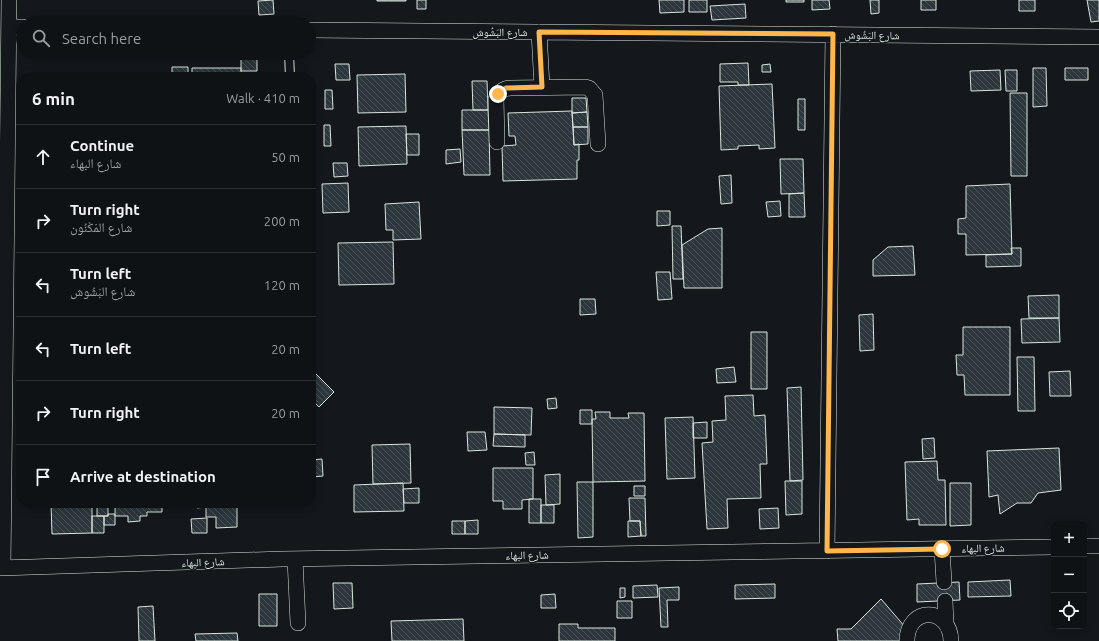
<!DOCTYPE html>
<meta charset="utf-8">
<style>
:root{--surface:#0f1215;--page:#1d2022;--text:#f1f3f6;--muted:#9b9ea0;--line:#2f3234}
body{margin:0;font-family:Ubuntu,"Noto Naskh Arabic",sans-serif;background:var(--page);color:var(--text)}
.controls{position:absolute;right:12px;bottom:12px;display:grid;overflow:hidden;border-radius:8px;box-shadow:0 2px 10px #0003}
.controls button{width:36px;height:36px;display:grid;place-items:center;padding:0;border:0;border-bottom:1px solid var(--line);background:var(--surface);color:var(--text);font:20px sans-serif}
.stop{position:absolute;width:12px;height:12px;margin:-9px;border:3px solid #ffb74d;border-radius:50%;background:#fff}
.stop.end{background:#ffb74d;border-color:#fff;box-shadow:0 1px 4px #0008}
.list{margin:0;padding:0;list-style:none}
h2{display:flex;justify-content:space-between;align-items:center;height:52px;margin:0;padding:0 16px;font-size:17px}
h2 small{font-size:13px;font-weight:400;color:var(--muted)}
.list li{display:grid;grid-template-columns:26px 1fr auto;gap:12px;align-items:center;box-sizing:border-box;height:64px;padding:0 16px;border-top:1px solid var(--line)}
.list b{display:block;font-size:15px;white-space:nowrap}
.list p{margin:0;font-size:13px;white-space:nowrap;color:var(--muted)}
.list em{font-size:13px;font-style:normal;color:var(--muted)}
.icon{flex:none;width:22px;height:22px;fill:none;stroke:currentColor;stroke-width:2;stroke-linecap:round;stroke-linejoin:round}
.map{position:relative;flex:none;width:1099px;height:641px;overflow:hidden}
.search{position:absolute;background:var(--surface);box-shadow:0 2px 10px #0003;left:16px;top:16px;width:300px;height:44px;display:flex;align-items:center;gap:10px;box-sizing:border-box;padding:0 14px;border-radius:22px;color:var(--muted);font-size:15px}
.panel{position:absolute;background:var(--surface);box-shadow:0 2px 10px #0003;left:16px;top:72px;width:300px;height:436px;border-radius:16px}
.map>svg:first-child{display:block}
</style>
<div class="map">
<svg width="1099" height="641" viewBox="0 0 1099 641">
<defs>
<pattern id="building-back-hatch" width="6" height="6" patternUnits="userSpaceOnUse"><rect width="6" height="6" fill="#2c363c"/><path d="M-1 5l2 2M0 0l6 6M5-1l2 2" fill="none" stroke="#4a5358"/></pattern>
</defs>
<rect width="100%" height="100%" fill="#14181c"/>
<!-- building -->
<path fill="url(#building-back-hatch)" stroke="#d8e6dc" d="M273,0L274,14L259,15L258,1Z
M377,0H406V1H377Z
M417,0H426V9H417Z
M659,0H684V12L660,13Z
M689,0H707V12H689Z
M786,0H804V2H786Z
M812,0H829L830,9L812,10Z
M870,0H879V13L871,14Z
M921,0H936V10H921Z
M1019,0H1035V11H1019Z
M1087,0H1099V21L1091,22Z
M745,4L746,18L712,20L710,6Z
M241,55H257V71H241Z
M748,63L749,85H738V82H720V64Z
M335,64H349L350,80H336Z
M770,64L771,72H762V65Z
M172,67H188V77H172Z
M192,68H241V77H192Z
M1033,68H1046L1047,106L1033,107Z
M1065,68H1088V80H1065Z
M1000,70L1001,90L971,91L970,71Z
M1005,70H1017V91H1006Z
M405,74L406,112L358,113L357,75Z
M472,81H487L488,110H473Z
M772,84L775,148L759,149V145L738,146V149L721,150L719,86Z
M325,90H332L333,109H325Z
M1010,93H1027V176H1011Z
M572,98H586L587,112L572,113Z
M798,99H805V130H798Z
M462,110H488L489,130H462Z
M572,111L574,145L579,144V160H577V179L503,181L502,146L516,145L515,136H509L508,113Z
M587,112L588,127H573L572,113Z
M324,125H330L331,146H324Z
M406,126L407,164L359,166L358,127Z
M573,127H588V144L574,145Z
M462,130H489L490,175H464Z
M406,134H419V155H407Z
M460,149L461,162L446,164V150Z
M780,159H803L804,193L781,194Z
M333,163H347L348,176L334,177Z
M731,175L732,203L721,204L719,176Z
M348,183L349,212L323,213L322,184Z
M1010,184L1012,254L966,255V234H958V219L966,218V186Z
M804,193L805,217H789V194Z
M780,201L781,216L768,217L766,202Z
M419,202L421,239L393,240V230H386L385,204Z
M657,211H670V225L657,226Z
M672,226H681L683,279H673Z
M722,228V288H684L682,245L708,229Z
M393,242L394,284L339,285L338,243Z
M913,246L915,275L873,276V260L888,247Z
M1011,248H1021V266L986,267V255L1012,254Z
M656,272H670L672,299L658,300Z
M1059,295V318H1029L1028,296Z
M580,299H595L596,314L580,315Z
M873,314L874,350L860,351L859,315Z
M1059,318L1060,342L1022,343L1021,319Z
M963,327H1010V395H965L964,375H957L956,355H963Z
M751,332H767V389H751Z
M1017,357H1034L1035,411H1018Z
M734,367L736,382L717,383L716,369Z
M311,369L334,392L319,407L311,399Z
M1070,371L1071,396H1050L1049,372Z
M801,387L803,480L790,481L787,388Z
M753,395L754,416L765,415L767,464H760L761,498L727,499L728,528L707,529L702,443L713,442L712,421L726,420L725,396Z
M556,398L557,408L548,409L547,399Z
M494,407L532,408L531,435L494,434Z
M580,410H592V424H580Z
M595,412H610V418H629L628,413H644L645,481L593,482L592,419H596Z
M693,417L695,478L667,479L665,418Z
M707,422V438H693V423Z
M467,432H485L487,450L468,451Z
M494,434L525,435V447L493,446Z
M934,438L935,458L923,459L922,439Z
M410,444L411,483L373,484L372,445Z
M1059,448L1061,490L1038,493L1031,503H1017L1000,514L998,495L989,497L987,451Z
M534,452L535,465H526L525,453Z
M322,459L323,476L312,477L311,460Z
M937,461L938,480H945L946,525H919V519L907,520L905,462Z
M493,468H533V499L522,500V509H503V501H493Z
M560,474V504L546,505L545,475Z
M785,481H802V514L786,515Z
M577,482H593V537L578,538Z
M403,483L404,511L354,512V485Z
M950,483H971V525L950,526Z
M634,486H645V496H634Z
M419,488V503H404L403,489Z
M629,498H645L646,536H641L640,521H630Z
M529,499H541V523H529Z
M51,503H92V533L52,534Z
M97,503H108V516H97Z
M115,503H162V512H147V516H140V521L128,522V516H115Z
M196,503H237V527L216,528V517H206V507L197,508Z
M541,505H554V523H541Z
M778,508L779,528L760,529L759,509Z
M108,514H115V525H104V516H108Z
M92,516H104V533H92Z
M207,518V533H192L191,519Z
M478,520V534H465V521Z
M452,521H465V534H452Z
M628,521H640L641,536L628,537Z
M1010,580L1011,596L968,597V582Z
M959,582L960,600L917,602V584Z
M333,583H352L353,608L334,609Z
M775,584V598L735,599V585Z
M657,585L658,597L633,598V586Z
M679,587V600H667L668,627H661L659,588Z
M620,588H625V597L620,598Z
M259,594H277V626H259Z
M555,594L556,608H541V595Z
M881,599L906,628V641H838L837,629H851Z
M617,601H632V618H617Z
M153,606L155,641H139L138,607Z
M463,619L464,641H392L391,621Z
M559,624H578V628H615V641H559Z
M237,633L238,641H196L195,634Z"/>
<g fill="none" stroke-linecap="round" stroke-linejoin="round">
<defs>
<path id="lane" d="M289,53L290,77"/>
<path id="street" d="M9,27H23
M309,30L1099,37
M539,32L542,87
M497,142L496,99C499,92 503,88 511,88L585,87L589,88L595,95L598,144
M1084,546H1099
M942,549L944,582
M827,551L833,34
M295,559L298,623
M0,568L283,559L1054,547
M3,568L9,0
M945,601L946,623
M907,641C907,606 950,606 951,641"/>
</defs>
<!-- lane casing -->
<use href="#lane" stroke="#d8e6dc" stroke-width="10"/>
<!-- street casing -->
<use href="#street" stroke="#d8e6dc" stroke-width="16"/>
<!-- lane -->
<use href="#lane" stroke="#14181c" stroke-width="8"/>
<!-- street -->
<use href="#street" stroke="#14181c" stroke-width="15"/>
</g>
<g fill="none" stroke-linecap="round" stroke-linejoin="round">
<!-- route -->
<path stroke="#ffb74d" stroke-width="5" d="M498,94L502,90L506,88L542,87L539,32L833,34L827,551L942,549"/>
</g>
<g text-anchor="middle" stroke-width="3" stroke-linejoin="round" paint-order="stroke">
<!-- street labels -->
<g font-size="11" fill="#d8e6dc" stroke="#14181c">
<text x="500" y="36">شارع البَشُوش</text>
<text transform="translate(872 35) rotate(1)" y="4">شارع البَشُوش</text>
<text transform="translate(983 548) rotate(-1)" y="4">شارع البهاء</text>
<text transform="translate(527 555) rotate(-1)" y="4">شارع البهاء</text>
<text transform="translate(203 562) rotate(-2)" y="4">شارع البهاء</text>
</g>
</g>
</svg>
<div class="controls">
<button>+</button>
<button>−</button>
<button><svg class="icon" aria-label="locate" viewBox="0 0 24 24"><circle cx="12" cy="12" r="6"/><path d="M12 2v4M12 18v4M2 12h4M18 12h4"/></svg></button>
</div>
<div class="stop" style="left:942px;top:549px"></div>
<div class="stop end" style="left:498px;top:94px"></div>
<div class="search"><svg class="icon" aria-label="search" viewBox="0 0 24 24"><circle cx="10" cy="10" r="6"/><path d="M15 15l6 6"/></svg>Search here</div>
<section class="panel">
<h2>6 min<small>Walk · 410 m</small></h2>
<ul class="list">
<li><svg class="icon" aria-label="ahead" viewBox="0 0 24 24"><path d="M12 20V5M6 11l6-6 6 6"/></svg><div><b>Continue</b><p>شارع البهاء</p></div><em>50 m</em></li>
<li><svg class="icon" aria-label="right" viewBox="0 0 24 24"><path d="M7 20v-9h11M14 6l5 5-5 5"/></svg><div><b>Turn right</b><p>شارع المَكْنُون</p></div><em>200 m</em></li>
<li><svg class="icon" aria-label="left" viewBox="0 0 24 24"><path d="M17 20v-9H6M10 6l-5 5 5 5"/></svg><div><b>Turn left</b><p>شارع البَشُوش</p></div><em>120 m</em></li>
<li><svg class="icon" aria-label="left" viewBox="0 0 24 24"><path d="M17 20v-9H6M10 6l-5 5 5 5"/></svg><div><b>Turn left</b></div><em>20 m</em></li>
<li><svg class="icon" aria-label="right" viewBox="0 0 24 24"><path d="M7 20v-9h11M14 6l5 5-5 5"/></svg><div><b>Turn right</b></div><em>20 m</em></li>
<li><svg class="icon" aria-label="arrive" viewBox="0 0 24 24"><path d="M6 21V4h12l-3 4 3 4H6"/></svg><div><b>Arrive at destination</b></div></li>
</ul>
</section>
</div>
